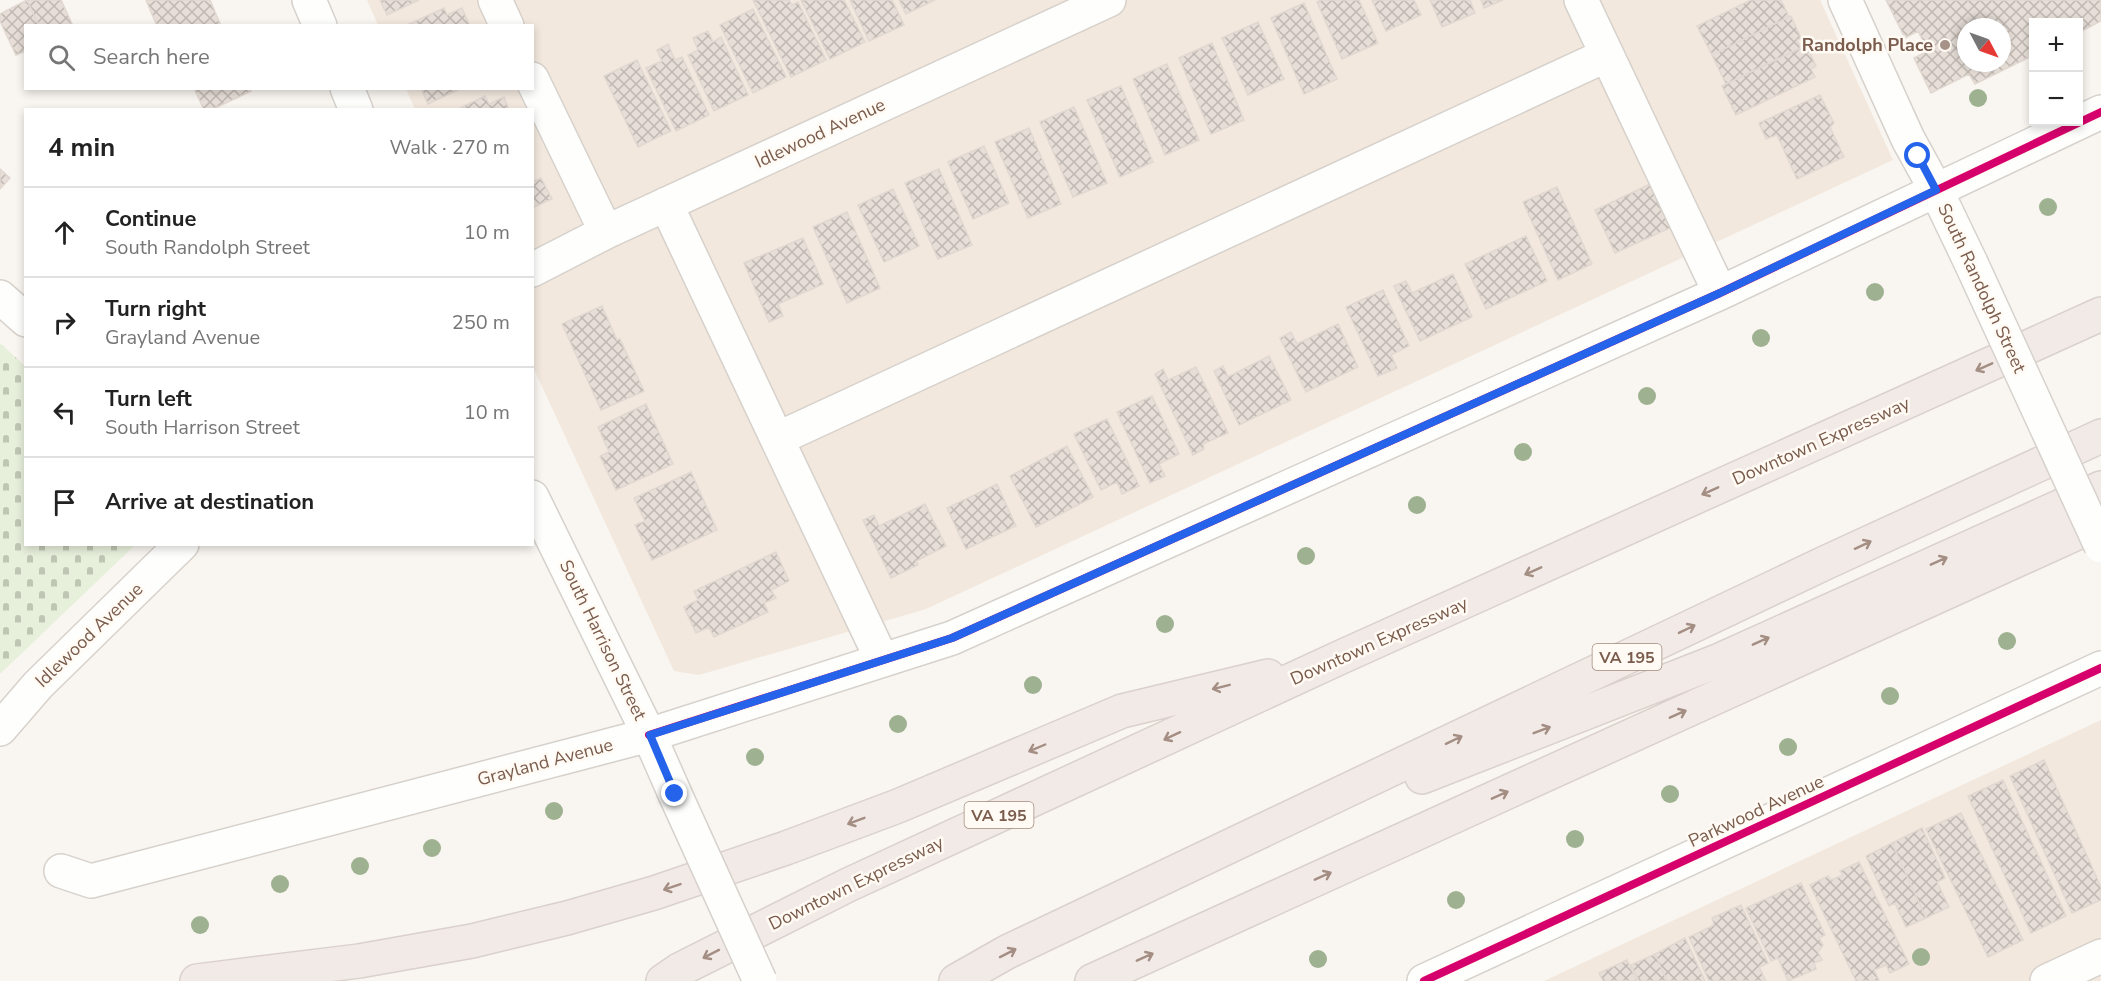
<!DOCTYPE html>
<meta charset="utf-8">
<style>
:root{--surface:#fff;--page:#f6f6f6;--text:#222;--muted:#767676;--line:#e0e0e0}
body{margin:0;font-family:"Nunito Sans",sans-serif;background:var(--page);color:var(--text)}
.controls{position:absolute;right:18px;top:18px;display:grid;overflow:hidden;border-radius:0px;box-shadow:0 3px 9px #0003}
.controls button{width:54px;height:54px;display:grid;place-items:center;padding:0;border:0;border-bottom:2px solid var(--line);background:var(--surface);color:var(--text);font:30px sans-serif}
.compass{position:absolute;left:1957px;top:18px;width:54px;height:54px;border-radius:50%;background:var(--surface);box-shadow:0 3px 9px #0003;rotate:131deg}
.stop{position:absolute;width:18px;height:18px;margin:-14px;border:4px solid #2563eb;border-radius:50%;background:#fff}
.stop.end{background:#2563eb;border-color:#fff;box-shadow:0 2px 6px #0008}
.list{margin:0;padding:0;list-style:none}
h2{display:flex;justify-content:space-between;align-items:center;height:78px;margin:0;padding:0 24px;font-size:26px}
h2 small{font-size:20px;font-weight:400;color:var(--muted)}
.list li{display:grid;grid-template-columns:39px 1fr auto;gap:18px;align-items:center;box-sizing:border-box;height:90px;padding:0 24px;border-top:2px solid var(--line)}
.list b{display:block;font-size:22px;white-space:nowrap}
.list p{margin:0;font-size:20px;white-space:nowrap;color:var(--muted)}
.list em{font-size:20px;font-style:normal;color:var(--muted)}
.icon{flex:none;width:33px;height:33px;fill:none;stroke:currentColor;stroke-width:2;stroke-linecap:round;stroke-linejoin:round}
.map{position:relative;flex:none;width:2101px;height:981px;overflow:hidden}
.search{position:absolute;background:var(--surface);box-shadow:0 3px 9px #0003;left:24px;top:24px;width:510px;height:66px;display:flex;align-items:center;gap:15px;box-sizing:border-box;padding:0 21px;border-radius:0px;color:var(--muted);font-size:22px}
.panel{position:absolute;background:var(--surface);box-shadow:0 3px 9px #0003;left:24px;top:108px;width:510px;height:438px;border-radius:0px}
.map>svg:first-child{display:block}
</style>
<div class="map">
<svg width="2101" height="981" viewBox="0 0 2101 981">
<defs>
<pattern id="cemetery-stones" width="16" height="16" patternUnits="userSpaceOnUse" patternTransform="scale(1.5)"><rect width="16" height="16" fill="#e7f0db"/><path d="M2 7V4a2 2 0 0 1 4 0v3zM10 15v-3a2 2 0 0 1 4 0v3z" fill="#c0c6b4"/></pattern>
<pattern id="building-cross-hatch" width="8" height="8" patternUnits="userSpaceOnUse" patternTransform="scale(1.5)"><rect width="8" height="8" fill="#e6ded7"/><path d="M0 0l8 8M0 8l8-8" fill="none" stroke="#bfb7b1"/></pattern>
</defs>
<rect width="100%" height="100%" fill="#f9f5f0"/>
<!-- residential -->
<path fill="#f2e8de" d="M367,0H1820L1893,160L926,609L699,675L674,671L533,367L532,110L415,109L406,89L532,88V26L378,25Z
M2101,720V981H1544Z"/>
<!-- cemetery -->
<path fill="url(#cemetery-stones)" d="M0,343L25,366L26,544L135,545L0,674Z"/>
<!-- building -->
<path fill="url(#building-cross-hatch)" stroke="#e2d8d2" stroke-width="1.5" fill-rule="evenodd" d="M27,0H61L73,26H39Z
M27,0L39,26H26V51L16,55L0,21V14Z
M146,0H210L221,26H157Z
M380,0H419L387,15Z
M753,0H789L792,5L798,2L826,60L791,77Z
M801,0H844L865,42L830,59Z
M850,0H892L904,25L869,41Z
M899,0H935L906,14Z
M1321,0H1359L1378,43L1342,59L1317,2Z
M1372,0H1414L1421,15L1386,31Z
M1430,0H1470L1475,13L1442,27Z
M1481,0H1503L1484,8Z
M1751,0H1781L1789,17L1712,55L1697,26Z
M1886,0H2101V21L2078,33V22H2034V55L1975,84L1969,74L1931,93L1914,58L1928,51L1918,31L1905,38ZM1966,27H2002V63H1966Z
M1304,3L1337,79L1304,94L1271,18Z
M444,8L447,15L462,8L470,26H405Z
M753,9L786,77L753,93L720,25Z
M1791,16L1801,38L1797,40L1801,48L1726,84L1712,55Z
M1258,22L1284,79L1248,95L1222,38Z
M708,31L713,42L721,37L748,95L714,111L688,55L698,50L693,38Z
M1212,43L1244,120L1211,134L1179,58Z
M668,44L675,60L682,57L709,115L676,131L646,68L662,61L657,50Z
M1806,45L1816,66L1811,69L1815,77L1736,115L1722,86Z
M637,60L671,131L638,147L604,76Z
M1167,64L1199,140L1165,155L1133,79Z
M1121,86L1153,162L1120,177L1087,100Z
M194,88H250L251,91L211,110H204Z
M421,88H462L428,104Z
M1820,95L1834,123L1830,127L1844,157L1797,179L1777,135L1766,139L1759,123Z
M485,96L489,104L504,97L509,110H456Z
M1074,107L1107,183L1073,197L1040,122Z
M1029,128L1061,204L1028,218L995,142Z
M984,146L1009,203L973,219L948,162Z
M0,169L10,178L0,189Z
M939,169L972,245L938,259L905,183Z
M541,178L552,199L532,208V182Z
M1650,184L1670,228L1615,253L1595,210Z
M1557,187L1592,264L1558,280L1523,202Z
M893,189L919,246L884,262L858,205Z
M847,212L880,288L847,303L813,227Z
M1526,236L1547,281L1486,309L1465,264Z
M803,238L823,284L778,304L783,316L769,322L744,263Z
M1453,274L1472,317L1420,341L1394,286L1406,281L1412,293Z
M1383,290L1409,346L1391,355L1397,368L1378,376L1346,307Z
M602,306L617,340L620,339L644,391L601,410L562,324Z
M1338,324L1358,367L1306,392L1280,338L1291,332L1297,344Z
M1269,356L1291,400L1239,425L1214,371L1223,366L1228,377Z
M1196,367L1228,433L1203,444L1204,449L1193,455L1155,374L1163,369L1168,380Z
M1152,396L1179,454L1159,464L1165,476L1150,483L1117,412Z
M646,404L673,464L616,490L600,456L609,452L598,427Z
M1107,419L1139,486L1122,494L1117,482L1101,490L1074,434Z
M1067,446L1093,497L1036,527L1010,476Z
M691,472L717,530L652,560L635,525L645,521L634,498Z
M997,484L1016,526L966,549L947,508Z
M925,504L946,546L916,561L918,565L891,578L863,520L874,515L879,526Z
M776,552L789,581L771,590L776,598L764,603L768,612L714,637L709,627L696,633L684,607L698,600L694,591Z
M2044,760L2101,887V900L2072,913L2010,776Z
M2003,780L2066,916L2031,933L1968,796Z
M1961,813L2023,940L1988,957L1926,829Z
M1922,828L1945,878L1937,882L1949,907L1926,918L1892,843Z
M1892,843L1926,918L1906,927L1895,903L1889,906L1866,856Z
M1859,862L1909,964L1890,973L1886,965L1874,970L1879,980L1876,981H1856L1810,885L1828,876L1831,880L1843,875L1840,871Z
M1801,883L1825,935L1819,938L1823,945L1818,952L1822,960L1814,963L1816,969L1788,981L1778,958L1771,961L1746,908Z
M1741,905L1768,963L1759,967L1766,981H1709L1689,937L1714,925L1712,918Z
M1685,938L1705,981H1667L1655,954Z
M1655,954L1667,981H1639L1631,965Z
M1627,960L1637,981H1603L1599,973Z"/>
<g fill="none" stroke-linecap="round" stroke-linejoin="round">
<defs>
<path id="minor" d="M309,0L320,26
M495,0L507,26
M1581,0L1720,293
M1845,0L1908,139L1936,190L1971,263
M532,79L606,232
M347,88L356,110
M666,204L777,439
M532,270L606,232L1109,0
M0,297L26,320
M532,497L649,735L675,794
M882,660L777,439L1607,55
M0,729L38,685L182,544
M61,871L91,881L588,751L649,735L952,638L1720,293L2101,112
M1424,981L2101,668
M2047,981L2101,956"/>
<path id="highway" d="M1422,777L1720,660L2101,488
M197,981L359,961L472,941L567,918L654,893L786,848L898,806L1122,711L1268,676
M663,981L679,970L848,885L1339,658L2101,314
M956,981L1007,952L1827,562L2101,436
M1092,981L2101,522"/>
</defs>
<!-- minor casing -->
<use href="#minor" stroke="#d7d1cb" stroke-width="36"/>
<!-- highway casing -->
<use href="#highway" stroke="#dad1cc" stroke-width="36"/>
<!-- minor -->
<use href="#minor" stroke="#fefefd" stroke-width="33"/>
<!-- highway -->
<use href="#highway" stroke="#f2eae7" stroke-width="33"/>
<defs>
<path id="minor-bridge" d="M1971,263L2101,546
M675,794L760,981"/>
</defs>
<!-- minor-bridge casing -->
<use href="#minor-bridge" stroke="#d7d1cb" stroke-width="36" stroke-linecap="butt"/>
<!-- minor-bridge -->
<use href="#minor-bridge" stroke="#fefefd" stroke-width="33"/>
<defs>
<path id="cycleway" d="M649,735L952,638L1720,293L2101,112
M1424,981L2101,668"/>
</defs>
<!-- cycleway casing -->
<use href="#cycleway" stroke="#fffaf3" stroke-width="11"/>
<!-- cycleway -->
<use href="#cycleway" stroke="#d6006c" stroke-width="8"/>
</g>
<!-- trees -->
<g fill="#9eb190">
<circle cx="1978" cy="98" r="9"/>
<circle cx="2048" cy="207" r="9"/>
<circle cx="1875" cy="292" r="9"/>
<circle cx="1761" cy="338" r="9"/>
<circle cx="1647" cy="396" r="9"/>
<circle cx="1523" cy="452" r="9"/>
<circle cx="1417" cy="505" r="9"/>
<circle cx="1306" cy="556" r="9"/>
<circle cx="1165" cy="624" r="9"/>
<circle cx="2007" cy="641" r="9"/>
<circle cx="1033" cy="685" r="9"/>
<circle cx="1890" cy="696" r="9"/>
<circle cx="898" cy="724" r="9"/>
<circle cx="1788" cy="747" r="9"/>
<circle cx="755" cy="757" r="9"/>
<circle cx="1670" cy="794" r="9"/>
<circle cx="554" cy="811" r="9"/>
<circle cx="1575" cy="839" r="9"/>
<circle cx="432" cy="848" r="9"/>
<circle cx="360" cy="866" r="9"/>
<circle cx="280" cy="884" r="9"/>
<circle cx="1456" cy="900" r="9"/>
<circle cx="200" cy="925" r="9"/>
<circle cx="1921" cy="957" r="9"/>
<circle cx="1318" cy="959" r="9"/>
</g>
<!-- one-way arrows -->
<defs><path id="oneway-shaft" d="M-6 0H5M1.5-3L5.5 0L1.5 3" fill="none" stroke-width="1.6" stroke-linecap="round" stroke-linejoin="round" transform="scale(1.5)"/></defs>
<g stroke="#a48e83">
<use href="#oneway-shaft" transform="translate(1984 367) rotate(156)"/>
<use href="#oneway-shaft" transform="translate(1710 491) rotate(156)"/>
<use href="#oneway-shaft" transform="translate(1863 545) rotate(-25)"/>
<use href="#oneway-shaft" transform="translate(1939 561) rotate(-24)"/>
<use href="#oneway-shaft" transform="translate(1533 571) rotate(156)"/>
<use href="#oneway-shaft" transform="translate(1687 629) rotate(-26)"/>
<use href="#oneway-shaft" transform="translate(1761 641) rotate(-24)"/>
<use href="#oneway-shaft" transform="translate(1221 687) rotate(166)"/>
<use href="#oneway-shaft" transform="translate(1678 714) rotate(-24)"/>
<use href="#oneway-shaft" transform="translate(1542 730) rotate(-21)"/>
<use href="#oneway-shaft" transform="translate(1172 736) rotate(155)"/>
<use href="#oneway-shaft" transform="translate(1454 740) rotate(-26)"/>
<use href="#oneway-shaft" transform="translate(1037 748) rotate(157)"/>
<use href="#oneway-shaft" transform="translate(1500 795) rotate(-24)"/>
<use href="#oneway-shaft" transform="translate(856 821) rotate(159)"/>
<use href="#oneway-shaft" transform="translate(1323 876) rotate(-24)"/>
<use href="#oneway-shaft" transform="translate(672 887) rotate(161)"/>
<use href="#oneway-shaft" transform="translate(1008 953) rotate(-27)"/>
<use href="#oneway-shaft" transform="translate(711 954) rotate(153)"/>
<use href="#oneway-shaft" transform="translate(1145 957) rotate(-24)"/>
</g>
<g fill="none" stroke-linecap="round" stroke-linejoin="round">
<!-- route -->
<path stroke="#2563eb" stroke-width="8" d="M675,794L650,735L952,638L1720,293L1936,190L1918,156"/>
</g>
<!-- markers -->
<circle fill="#a69286" stroke="#fffaf3" stroke-width="2" cx="1945" cy="45" r="6"/>
<g text-anchor="middle" stroke-width="5" stroke-linejoin="round" paint-order="stroke">
<!-- shield labels -->
<g fill="#fffaf3" stroke="#a28b7f" stroke-width="1.5">
<rect x="1592.5" y="644" width="69" height="26" rx="4.5"/>
<rect x="964.5" y="802" width="69" height="26" rx="4.5"/>
</g>
<g font-size="16" font-weight="bold" fill="#7a5c4d">
<text x="1627" y="663">VA 195</text>
<text x="999" y="821">VA 195</text>
</g>
<!-- poi labels -->
<g font-size="18" font-weight="bold" fill="#7a5c4d" stroke="#fffaf3" text-anchor="end">
<text x="1933" y="51">Randolph Place</text>
</g>
<!-- street labels -->
<g font-size="18" fill="#7a5c4d" stroke="#fffaf3">
<text transform="translate(820 133) rotate(-25)" y="6">Idlewood Avenue</text>
<text transform="translate(1982 288) rotate(65)" y="6">South Randolph Street</text>
<text transform="translate(1821 441) rotate(-24)" y="6">Downtown Expressway</text>
<text transform="translate(89 635) rotate(-44)" y="6">Idlewood Avenue</text>
<text transform="translate(603 640) rotate(64)" y="6">South Harrison Street</text>
<text transform="translate(1379 641) rotate(-24)" y="6">Downtown Expressway</text>
<text transform="translate(545 762) rotate(-15)" y="6">Grayland Avenue</text>
<text transform="translate(1756 811) rotate(-25)" y="6">Parkwood Avenue</text>
<text transform="translate(856 883) rotate(-26)" y="6">Downtown Expressway</text>
</g>
</g>
</svg>
<div class="controls">
<button>+</button>
<button>−</button>
</div>
<svg class="compass" viewBox="-18 -18 36 36"><path d="M0-13l5 13h-10z" fill="#e53935"/><path d="M0 13l5-13h-10z" fill="#767676"/></svg>
<div class="stop" style="left:1918px;top:156px"></div>
<div class="stop end" style="left:675px;top:794px"></div>
<div class="search"><svg class="icon" aria-label="search" viewBox="0 0 24 24"><circle cx="10" cy="10" r="6"/><path d="M15 15l6 6"/></svg>Search here</div>
<section class="panel">
<h2>4 min<small>Walk · 270 m</small></h2>
<ul class="list">
<li><svg class="icon" aria-label="ahead" viewBox="0 0 24 24"><path d="M12 20V5M6 11l6-6 6 6"/></svg><div><b>Continue</b><p>South Randolph Street</p></div><em>10 m</em></li>
<li><svg class="icon" aria-label="right" viewBox="0 0 24 24"><path d="M7 20v-9h11M14 6l5 5-5 5"/></svg><div><b>Turn right</b><p>Grayland Avenue</p></div><em>250 m</em></li>
<li><svg class="icon" aria-label="left" viewBox="0 0 24 24"><path d="M17 20v-9H6M10 6l-5 5 5 5"/></svg><div><b>Turn left</b><p>South Harrison Street</p></div><em>10 m</em></li>
<li><svg class="icon" aria-label="arrive" viewBox="0 0 24 24"><path d="M6 21V4h12l-3 4 3 4H6"/></svg><div><b>Arrive at destination</b></div></li>
</ul>
</section>
</div>
